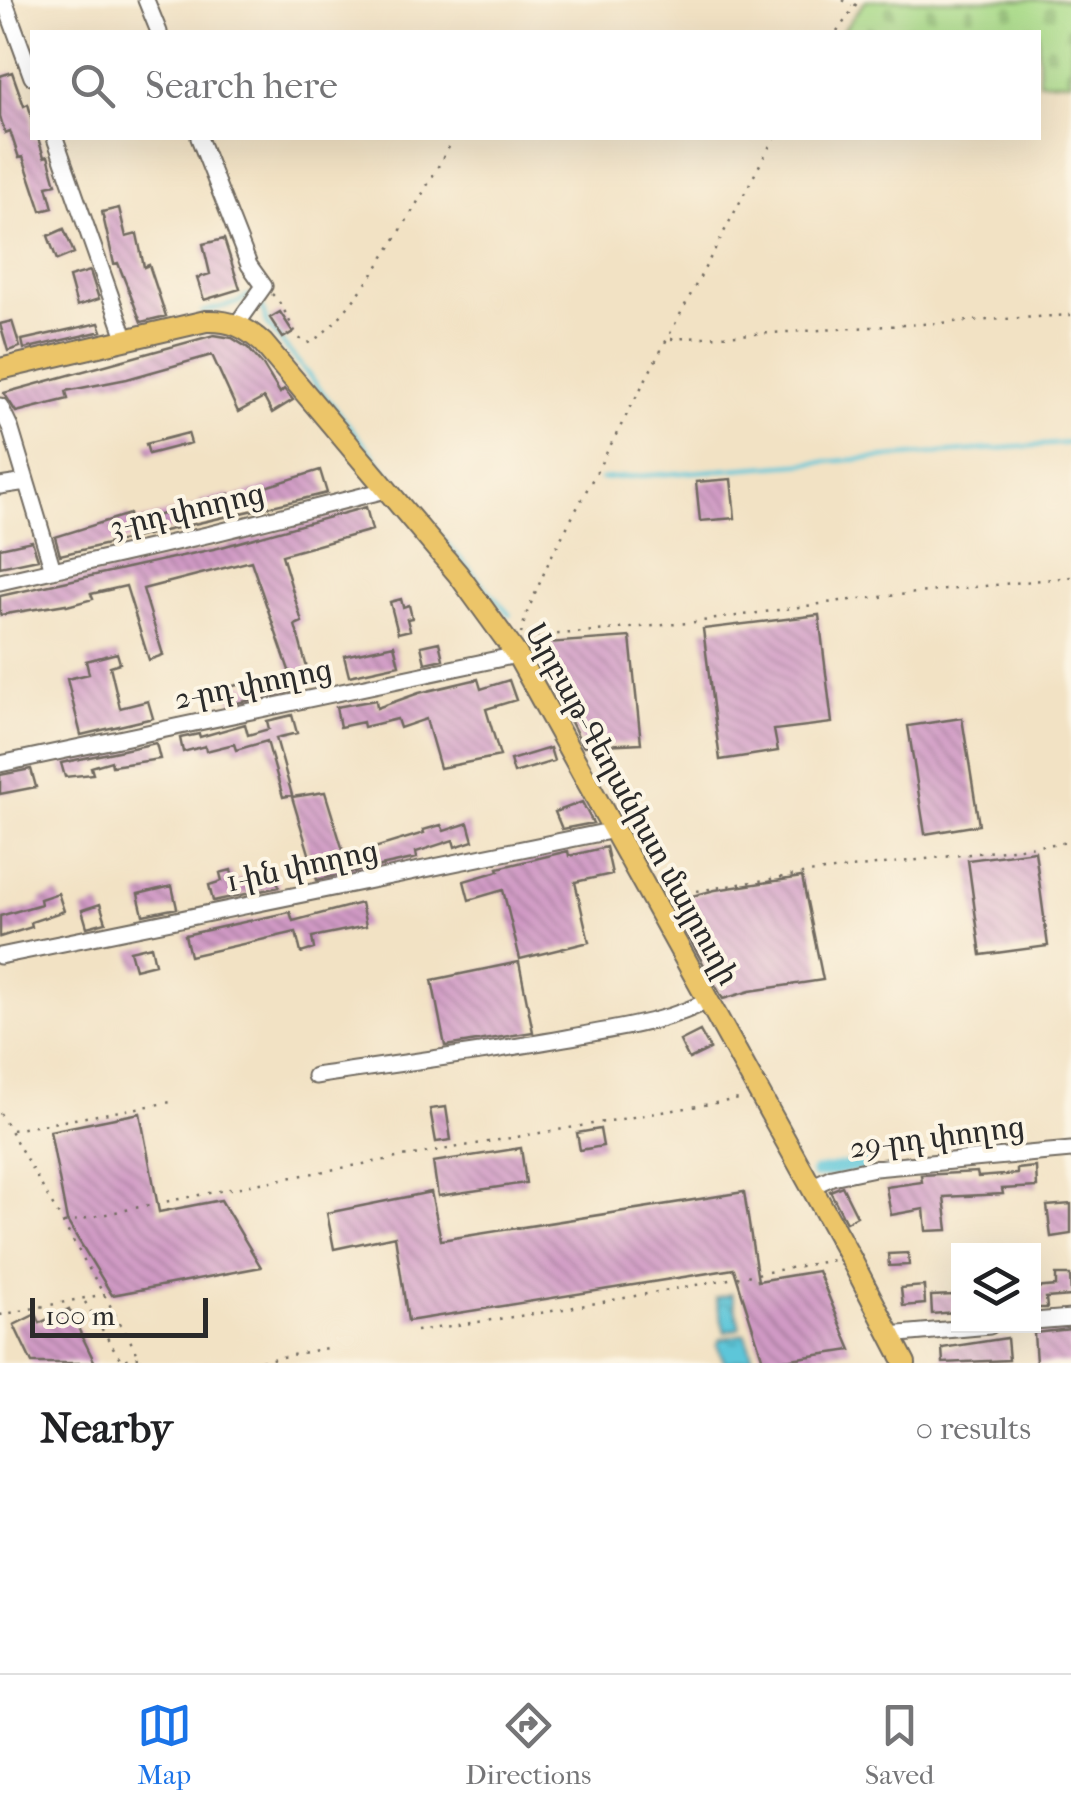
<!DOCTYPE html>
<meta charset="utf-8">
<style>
:root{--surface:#fff;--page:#f2f2f2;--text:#202124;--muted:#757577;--line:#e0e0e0;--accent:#1a73e8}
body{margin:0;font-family:"IM FELL French Canon","Noto Serif Armenian",serif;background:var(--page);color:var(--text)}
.controls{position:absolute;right:30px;bottom:30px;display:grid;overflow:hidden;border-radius:0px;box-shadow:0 10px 40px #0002}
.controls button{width:90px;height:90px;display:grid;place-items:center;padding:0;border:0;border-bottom:2px solid var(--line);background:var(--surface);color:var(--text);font:50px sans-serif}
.scale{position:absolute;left:30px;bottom:25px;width:178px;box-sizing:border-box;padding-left:10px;border:5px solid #2b2b2b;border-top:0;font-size:28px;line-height:35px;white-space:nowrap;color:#2b2b2b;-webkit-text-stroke:8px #fcf5e5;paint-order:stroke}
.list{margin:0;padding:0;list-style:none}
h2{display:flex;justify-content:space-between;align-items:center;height:130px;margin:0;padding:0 40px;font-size:42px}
h2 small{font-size:32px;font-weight:400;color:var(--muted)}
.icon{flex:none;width:55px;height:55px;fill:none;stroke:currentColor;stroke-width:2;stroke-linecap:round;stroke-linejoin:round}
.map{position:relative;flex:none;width:1071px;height:1363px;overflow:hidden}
.search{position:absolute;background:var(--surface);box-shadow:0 10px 40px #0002;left:30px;right:30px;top:30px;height:110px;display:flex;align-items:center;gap:25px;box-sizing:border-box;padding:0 35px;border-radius:0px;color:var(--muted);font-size:38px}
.sheet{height:310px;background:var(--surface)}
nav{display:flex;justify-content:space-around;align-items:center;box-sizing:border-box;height:140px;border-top:2px solid var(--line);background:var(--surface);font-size:28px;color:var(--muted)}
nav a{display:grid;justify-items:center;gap:5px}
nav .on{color:var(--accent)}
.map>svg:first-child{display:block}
</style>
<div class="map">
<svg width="1071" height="1363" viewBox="0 0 1071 1363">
<defs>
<pattern id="cemetery-stones" width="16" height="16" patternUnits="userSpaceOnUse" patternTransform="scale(2.5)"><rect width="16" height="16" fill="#aadc8a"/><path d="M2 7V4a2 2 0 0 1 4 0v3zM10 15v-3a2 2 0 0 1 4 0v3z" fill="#92bd77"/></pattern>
<pattern id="water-ripples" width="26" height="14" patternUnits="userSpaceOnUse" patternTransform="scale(2.5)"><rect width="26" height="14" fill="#5dc6d9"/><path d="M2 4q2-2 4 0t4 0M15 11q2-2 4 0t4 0" fill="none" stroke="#51aaba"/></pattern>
<pattern id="building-back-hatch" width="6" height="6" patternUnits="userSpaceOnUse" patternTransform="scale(2.5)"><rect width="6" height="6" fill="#d09ac5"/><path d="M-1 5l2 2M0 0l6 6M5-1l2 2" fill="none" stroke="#a97ea0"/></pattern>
</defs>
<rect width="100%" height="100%" fill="#fcf5e5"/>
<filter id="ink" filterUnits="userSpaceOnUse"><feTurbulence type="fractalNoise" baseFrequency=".01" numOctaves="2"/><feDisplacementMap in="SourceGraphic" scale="20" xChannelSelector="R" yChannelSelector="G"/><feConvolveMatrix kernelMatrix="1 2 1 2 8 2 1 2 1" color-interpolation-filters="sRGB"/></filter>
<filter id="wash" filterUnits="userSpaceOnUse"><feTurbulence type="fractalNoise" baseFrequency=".0048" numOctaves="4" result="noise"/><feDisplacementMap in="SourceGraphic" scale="40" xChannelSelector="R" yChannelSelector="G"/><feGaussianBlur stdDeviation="2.25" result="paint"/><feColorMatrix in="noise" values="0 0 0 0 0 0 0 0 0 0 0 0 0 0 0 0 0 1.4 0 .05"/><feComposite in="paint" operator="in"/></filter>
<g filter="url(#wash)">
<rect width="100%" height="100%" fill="#f2e2c4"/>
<!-- cemetery -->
<path fill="url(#cemetery-stones)" stroke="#6a845a" stroke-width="2.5" d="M866,0H1071V81L1039,82L1038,32H842Z"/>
<!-- water -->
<path fill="url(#water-ripples)" stroke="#447882" stroke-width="2.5" d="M732,1294L740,1328L725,1332L716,1298Z
M745,1334L753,1358L725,1363L717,1345L720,1339Z"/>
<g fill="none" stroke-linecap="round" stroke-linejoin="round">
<!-- stream -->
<path stroke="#5dc6d9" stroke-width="4" d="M261,302L267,324L423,516L510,615
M202,312L237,303L249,295
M601,479L1071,443"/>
<!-- canal -->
<path stroke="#5dc6d9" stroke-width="12" d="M816,1173L865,1164"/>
</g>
<g id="blocks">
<!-- building -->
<path fill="url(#building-back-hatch)" d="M12,72L24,106L28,104L32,118V138H38L44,157L48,156L56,184L47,186L53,208L41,211L23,157L19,158L10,131L5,133L0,116V76Z
M119,208L126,237L137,234L144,267L149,265L166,316L141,322L118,263L114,264L102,212Z
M64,229L74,253L57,260L48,236Z
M224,239L240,289L204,300L197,278L210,274L203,244Z
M90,271L99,299L77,306L69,277Z
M280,312L293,332L283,338L270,318Z
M12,321L20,347L8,351L0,324Z
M99,323L102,331L24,349L22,340Z
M214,335L232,338L248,348L263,365L280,393L284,389L293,400L272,413L264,398L238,412L212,355L127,379L66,391L68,399L16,412L4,393Z
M188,433L191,443L149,454L146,444Z
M320,470L327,493L315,496L60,555L55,537L129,514L131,522L200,505L199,501L229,494L230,498Z
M731,479L735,518L700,521L696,482Z
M366,507L372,530L282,555L302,622L295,625L309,675L292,679L251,561L143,589L163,655L149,660L126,586L91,594L93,599L67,606L66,604L0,615V596L218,548Z
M32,541L38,559L0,567V548Z
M401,599L403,607L409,605L412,618L407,619L410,630L398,633L390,602Z
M819,615L832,723L774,730L778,751L720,760L703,629Z
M630,637L641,743L583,746L532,644Z
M439,642L443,659L425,663L421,646Z
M394,645L399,665L349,676L344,656Z
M117,653L120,663L110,666L120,708L148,701L153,718L81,735L67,679L89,674L86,661Z
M289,678L292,691L232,704L229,687L246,683L248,688Z
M478,679L481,689L509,680L516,700L486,709L500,756L440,768L426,719L400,728L397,719L364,727L363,722L340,727L336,707L376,700L377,708L419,693Z
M292,715L297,733L276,738L292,795L283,797L267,741L236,750L234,744L206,751L205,746L183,752L180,738L199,734L200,737L245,724L248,735L269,729L267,721Z
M962,718L979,825L925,834L908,726Z
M156,743L160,759L112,766L111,761L91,767L93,774L65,777L61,763Z
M550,748L554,761L514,773L510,760Z
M31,769L36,787L0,794V775Z
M325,792L345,857L424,833L423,830L441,825L444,831L468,823L473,841L455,847L453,840L416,852L417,858L317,880L292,797Z
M582,802L593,823L562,829L555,812Z
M606,847L612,874L575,882L589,942L520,959L503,890L469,900L464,881L499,871L498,868L568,851L569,856Z
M1035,851L1048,946L981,955L968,860Z
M231,870L234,881L274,870L279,887L213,901L209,885L222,881L220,873Z
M802,877L823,980L750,991L723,999L669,902L715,890Z
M172,886L177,908L143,915L138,894Z
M58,893L64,911L31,922L32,927L0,937V916L41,904L40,899Z
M361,903L366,926L312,937L314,949L301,953L296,932L190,956L185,935L290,912L293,921Z
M100,904L106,922L87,927L82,910Z
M151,946L155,964L135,969L130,951Z
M519,962L533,1032L445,1046L432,980Z
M700,1031L710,1049L689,1059L680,1041Z
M446,1107L451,1140L436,1142L430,1109Z
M140,1113L159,1212L221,1200L261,1267L112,1295L67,1221L50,1131Z
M600,1129L603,1146L580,1150L577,1133Z
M521,1148L526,1183L438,1196L433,1162Z
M1036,1167L1037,1187L1002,1189L1003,1194L944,1197L948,1230L926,1231L924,1209L891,1215L886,1187L922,1182L921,1175L977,1172L978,1177L1017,1174V1169Z
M842,1186L857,1216L846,1222L830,1191Z
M431,1192L441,1240L744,1192L758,1281L818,1271L851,1350L764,1363L734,1269L408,1321L395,1236L334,1249L327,1213Z
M1071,1204V1234L1051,1237L1047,1206Z
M908,1253L909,1265L889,1266L888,1254Z
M1056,1275H1070L1071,1296L1046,1298L1047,1308H1034V1288L1056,1286Z
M924,1286L925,1304L903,1306L901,1288Z
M954,1295L955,1312L932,1314L931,1296Z
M69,1309L95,1363H32L14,1325L36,1314L40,1323Z
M1071,1329V1363H1036L1034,1333Z
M1007,1338L1009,1360L943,1363L942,1348Z"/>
</g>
</g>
<g filter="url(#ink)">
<use href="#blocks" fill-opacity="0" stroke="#716b61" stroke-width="2.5"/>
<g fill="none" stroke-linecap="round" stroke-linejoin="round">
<defs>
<path id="minor" d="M4,0L32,77
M146,0L159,32
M55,138L126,340
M199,138L249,265L264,286L237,324
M0,406L10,427L53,570
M0,486L26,482
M0,582L211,534L386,490
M0,764L517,655
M0,956L615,830
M315,1076C404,1062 494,1052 582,1035C625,1027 670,1021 709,1000
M811,1187L832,1177L875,1168L1071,1150
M1034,1321L1071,1318
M889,1335L990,1326"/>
<path id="major" d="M0,369L206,321C231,320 245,327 263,343L458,574L517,655L850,1257L905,1363"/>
</defs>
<!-- minor casing -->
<use href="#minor" stroke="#716b61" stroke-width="19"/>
<!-- major casing -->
<use href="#major" stroke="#716b61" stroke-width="24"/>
<!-- path -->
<path stroke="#716b61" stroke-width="2.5" stroke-dasharray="2.5 8" stroke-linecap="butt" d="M843,0L852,6
M837,32L859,0
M272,294C287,308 290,330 305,344C350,330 429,182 454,138
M671,339L1071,315
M521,634L526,615L550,559L774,138
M529,644L537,636L688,623L841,601L1071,577
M666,896L808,873L1071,842
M0,1113L143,1363
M12,1130L177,1101
M64,1223C290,1174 517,1137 745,1098
M85,1302L121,1360L139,1357
M0,1315L105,1294
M416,1331L547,1312L834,1260
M251,1363L327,1348"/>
<!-- minor -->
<use href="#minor" stroke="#fff" stroke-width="15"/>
<!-- major -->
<use href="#major" stroke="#ecc569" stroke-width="20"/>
</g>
</g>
<g text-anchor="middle" stroke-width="8" stroke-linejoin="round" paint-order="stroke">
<!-- street labels -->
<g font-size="30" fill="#2b2b2b" stroke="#fcf5e5">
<text transform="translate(187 510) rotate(-13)" y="10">3-րդ փողոց</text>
<text transform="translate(253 684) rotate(-11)" y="10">2-րդ փողոց</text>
<text transform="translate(632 804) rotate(61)" y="10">Արբաթ-Գեղանիստ մայրուղի</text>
<text transform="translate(302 866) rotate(-12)" y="10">1-ին փողոց</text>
<text transform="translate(937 1137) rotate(-7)" y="10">29-րդ փողոց</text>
</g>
</g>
</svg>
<div class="controls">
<button><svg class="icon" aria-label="layers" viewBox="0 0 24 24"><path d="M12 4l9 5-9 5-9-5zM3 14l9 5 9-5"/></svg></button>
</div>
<div class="scale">100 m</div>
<div class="search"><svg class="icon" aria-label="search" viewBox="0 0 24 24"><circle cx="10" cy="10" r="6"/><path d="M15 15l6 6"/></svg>Search here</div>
</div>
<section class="sheet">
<h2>Nearby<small>0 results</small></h2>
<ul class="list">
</ul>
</section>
<nav>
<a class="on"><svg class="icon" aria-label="map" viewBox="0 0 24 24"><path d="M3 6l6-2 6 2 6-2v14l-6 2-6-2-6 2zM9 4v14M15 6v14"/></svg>Map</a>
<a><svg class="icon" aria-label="directions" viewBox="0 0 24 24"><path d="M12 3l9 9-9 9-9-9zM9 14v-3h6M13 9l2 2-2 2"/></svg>Directions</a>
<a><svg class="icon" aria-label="saved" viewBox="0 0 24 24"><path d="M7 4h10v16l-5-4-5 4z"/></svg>Saved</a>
</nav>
